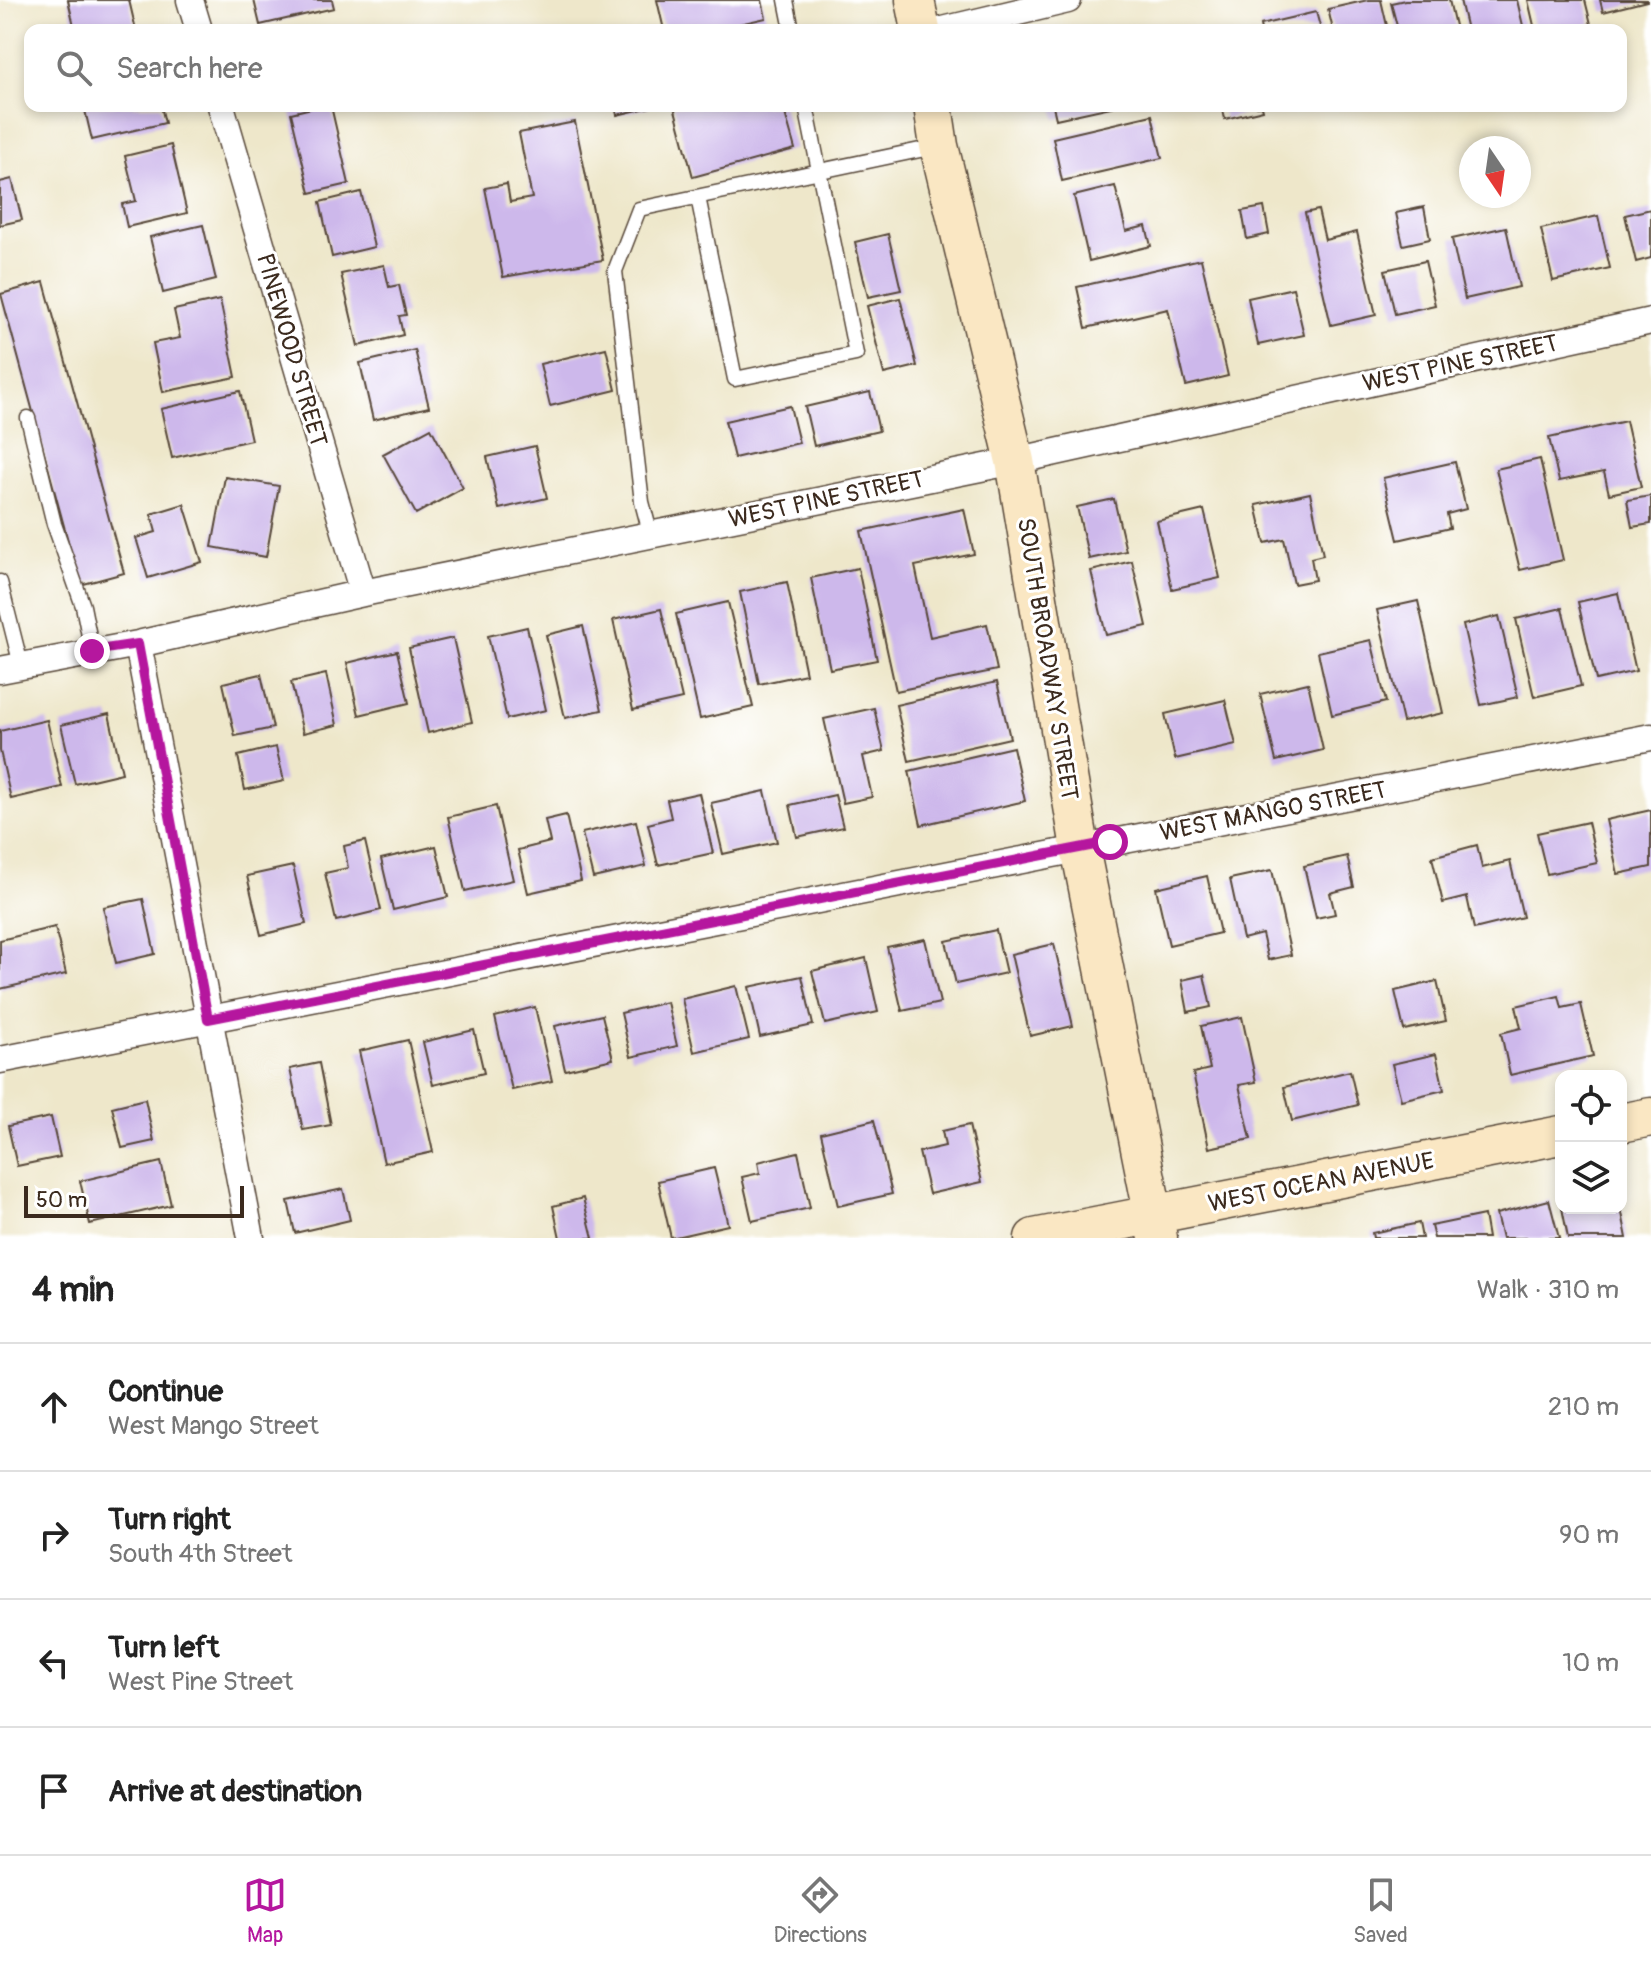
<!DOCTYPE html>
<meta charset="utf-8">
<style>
:root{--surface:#fff;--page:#f6f6f6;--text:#222;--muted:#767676;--line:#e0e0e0;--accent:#b5179e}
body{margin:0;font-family:Pangolin,sans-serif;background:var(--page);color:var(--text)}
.controls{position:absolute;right:24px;bottom:24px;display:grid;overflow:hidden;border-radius:16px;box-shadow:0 4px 12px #0003}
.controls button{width:72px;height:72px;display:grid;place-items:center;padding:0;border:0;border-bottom:2px solid var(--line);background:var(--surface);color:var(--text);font:40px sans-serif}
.compass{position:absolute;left:1459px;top:136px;width:72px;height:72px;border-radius:50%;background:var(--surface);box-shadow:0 4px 12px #0003;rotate:167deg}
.scale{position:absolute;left:24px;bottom:20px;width:220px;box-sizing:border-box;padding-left:8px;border:4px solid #3b2a1e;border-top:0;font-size:22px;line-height:28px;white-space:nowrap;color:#3b2a1e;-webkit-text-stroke:6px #fff;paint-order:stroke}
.stop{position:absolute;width:24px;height:24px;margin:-18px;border:6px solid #b5179e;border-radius:50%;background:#fff}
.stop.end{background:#b5179e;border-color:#fff;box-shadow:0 2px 8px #0008}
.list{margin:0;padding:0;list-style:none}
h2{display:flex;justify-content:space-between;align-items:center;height:104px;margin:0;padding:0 32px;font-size:34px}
h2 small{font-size:26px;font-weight:400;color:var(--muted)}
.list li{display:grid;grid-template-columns:52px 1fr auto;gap:24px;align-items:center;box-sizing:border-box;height:128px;padding:0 32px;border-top:2px solid var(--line)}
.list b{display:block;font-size:30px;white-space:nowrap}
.list p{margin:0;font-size:26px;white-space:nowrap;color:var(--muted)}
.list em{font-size:26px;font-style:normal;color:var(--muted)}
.icon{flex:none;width:44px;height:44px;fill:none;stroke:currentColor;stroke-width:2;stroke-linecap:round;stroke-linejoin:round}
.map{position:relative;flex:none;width:1651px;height:1238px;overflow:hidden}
.search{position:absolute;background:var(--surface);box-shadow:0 4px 12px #0003;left:24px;right:24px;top:24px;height:88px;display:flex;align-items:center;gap:20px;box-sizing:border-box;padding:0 28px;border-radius:16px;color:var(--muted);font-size:30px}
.sheet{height:616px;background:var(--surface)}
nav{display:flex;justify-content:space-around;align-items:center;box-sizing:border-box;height:112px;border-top:2px solid var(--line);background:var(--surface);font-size:22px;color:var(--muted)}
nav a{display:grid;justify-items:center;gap:4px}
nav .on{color:var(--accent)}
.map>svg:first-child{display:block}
</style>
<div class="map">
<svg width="1651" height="1238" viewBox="0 0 1651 1238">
<rect width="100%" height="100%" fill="#fff"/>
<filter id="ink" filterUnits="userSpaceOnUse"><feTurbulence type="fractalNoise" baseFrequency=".0125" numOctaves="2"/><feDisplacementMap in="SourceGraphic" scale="16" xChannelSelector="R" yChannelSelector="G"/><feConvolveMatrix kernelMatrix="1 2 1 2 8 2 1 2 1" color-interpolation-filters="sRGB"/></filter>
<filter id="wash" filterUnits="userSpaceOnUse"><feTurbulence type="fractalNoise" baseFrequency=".006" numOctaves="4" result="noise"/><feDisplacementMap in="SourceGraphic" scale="32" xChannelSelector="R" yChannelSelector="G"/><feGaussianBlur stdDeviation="1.8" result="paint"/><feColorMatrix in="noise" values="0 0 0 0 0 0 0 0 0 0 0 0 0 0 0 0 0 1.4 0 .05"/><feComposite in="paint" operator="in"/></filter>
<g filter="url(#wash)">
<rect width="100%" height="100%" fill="#eee7ca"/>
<g id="blocks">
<!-- building -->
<path fill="#cdb8eb" d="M68,0H129L136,30H75Z
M254,0H332L334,8L260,25Z
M657,0H762L766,18L713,30H664Z
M1368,0H1381L1388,30H1333L1328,9Z
M1405,0H1449L1456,30H1398L1391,3Z
M1460,0H1517L1524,30H1467Z
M1528,0H1585L1591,24L1566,30H1535Z
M1600,0H1647V1L1603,12Z
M1316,12L1321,30H1261L1260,25Z
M84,106H161L165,123L92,140Z
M320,106H331L349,184L310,193L291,113Z
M615,106H651V107L617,115Z
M674,106H783L795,149L693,177Z
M1053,106H1110L1111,107L1056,119Z
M1222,106H1262L1263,110L1225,119Z
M1152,115L1162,158L1062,181L1053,138Z
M575,122L603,260L503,277L485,188L507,184L510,202L532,198L519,133Z
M171,145L187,213L127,227L122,204L136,201L125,156Z
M12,179L22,220L0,225V182Z
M1115,186L1126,231L1146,226L1151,246L1089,261L1074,196Z
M361,192L374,247L332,257L320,202Z
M1264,207L1269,234L1247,239L1242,211Z
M1424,207L1430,239L1403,245L1396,213Z
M1651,209V258L1636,262L1625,215Z
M1318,210L1325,240L1357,232L1376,315L1331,325L1305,213Z
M1598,216L1610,268L1553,281L1541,229Z
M203,225L216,280L163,293L150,237Z
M1506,227L1519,287L1465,299L1452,239Z
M888,234L901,290L868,297L855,242Z
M1201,259L1228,376L1186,386L1168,309L1086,328L1077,287Z
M1425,261L1435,305L1395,314L1385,270Z
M384,265L389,287L399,285L406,315L399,316L403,335L358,346L341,274Z
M44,282L124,573L80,585L1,294Z
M1293,288L1304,335L1258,345L1248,298Z
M900,298L917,366L884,374L867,306Z
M220,300L236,377L163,392L153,343L180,338L174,310Z
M606,348L616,390L550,406L540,364Z
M415,350L429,407L373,420L360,363Z
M240,391L251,440L172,458L161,409Z
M870,392L879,431L814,446L805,407Z
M790,406L799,443L734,458L725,421Z
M1626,421L1641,487L1609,494L1604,472L1559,481L1549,438Z
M431,428L463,488L416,514L383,454Z
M535,446L547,498L499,509L487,457Z
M1540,459L1563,560L1520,570L1496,469Z
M1455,462L1466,509L1447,514L1450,528L1398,540L1383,478Z
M225,477L279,486L266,557L212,547Z
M1310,493L1323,555L1311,558L1315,580L1294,584L1284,539L1265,543L1256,505Z
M1651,496V524L1632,527L1627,500Z
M1114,499L1126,551L1089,559L1077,507Z
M184,504L202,562L148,578L136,538L156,532L151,514Z
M964,509L974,554L915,566L930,637L987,624L997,670L896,691L861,531Z
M1204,510L1220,578L1172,589L1157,521Z
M1132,561L1147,626L1106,635L1091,571Z
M858,568L877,660L830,669L811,578Z
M787,582L806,674L759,684L740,592Z
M1618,593L1636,671L1596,680L1578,602Z
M1418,601L1443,713L1403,722L1377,610Z
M728,602L753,707L700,719L676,614Z
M1562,608L1581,686L1534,697L1516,619Z
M661,609L682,699L633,710L613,620Z
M1499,616L1518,697L1481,705L1463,625Z
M583,626L602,710L565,718L546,635Z
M527,627L546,710L507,719L488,636Z
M453,638L472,722L428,733L409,648Z
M1371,640L1386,702L1332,715L1318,652Z
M397,651L409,703L359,715L347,663Z
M261,674L273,728L235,736L223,683Z
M326,674L337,725L303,733L291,682Z
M997,682L1010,738L909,761L896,705Z
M1308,683L1323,750L1276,761L1260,694Z
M1225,700L1236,745L1175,759L1165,714Z
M874,708L884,751L863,756L872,797L843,803L824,719Z
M109,714L122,773L75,784L61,725Z
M47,720L62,787L11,799L0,751V731Z
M276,747L284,781L245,790L238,756Z
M1013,747L1025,801L921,825L909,771Z
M765,791L777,842L723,854L711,803Z
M699,793L713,853L658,865L648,824L671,818L667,800Z
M835,795L843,827L797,837L790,805Z
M496,806L513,880L465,891L448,817Z
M1651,810V867L1618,874L1606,820Z
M566,815L581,881L528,893L518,850L550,842L545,820Z
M636,821L646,866L593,878L582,833Z
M1588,822L1597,863L1547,874L1537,833Z
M365,841L381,910L336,921L325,873L348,868L344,846Z
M1477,845L1482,868L1510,861L1523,917L1474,929L1467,897L1443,903L1432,857Z
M436,846L448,897L393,910L381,859Z
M1347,856L1354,887L1330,893L1335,914L1316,918L1304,866Z
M293,866L306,924L261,935L247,876Z
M1272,870L1291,955L1268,960L1262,934L1243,939L1230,879Z
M1207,876L1220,933L1169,945L1156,888Z
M143,899L155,954L116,963L103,907Z
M55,927L66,974L0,989V940Z
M996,930L1006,973L956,984L946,941Z
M925,939L940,1003L902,1011L887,947Z
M1054,944L1073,1026L1030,1036L1011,954Z
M866,958L878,1012L825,1024L812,971Z
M1204,975L1211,1007L1188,1012L1182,980Z
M802,976L813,1025L760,1037L749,987Z
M1437,981L1446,1021L1404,1030L1395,991Z
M736,986L749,1039L694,1052L682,999Z
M1559,996L1562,1008L1581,1004L1593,1056L1510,1075L1501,1033L1521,1028L1516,1006Z
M667,1002L677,1046L631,1057L621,1013Z
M535,1007L552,1081L512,1090L495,1017Z
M602,1015L613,1059L565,1070L555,1026Z
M1242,1017L1256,1082L1239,1085L1251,1139L1209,1148L1193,1073L1210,1069L1201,1026Z
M474,1030L484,1073L433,1085L423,1042Z
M408,1040L433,1152L384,1163L359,1051Z
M1436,1054L1444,1090L1401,1100L1392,1064Z
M319,1063L331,1125L303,1130L290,1069Z
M1350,1071L1358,1105L1292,1121L1284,1087Z
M145,1099L154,1141L122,1148L112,1107Z
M51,1117L60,1157L17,1166L8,1126Z
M874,1120L892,1194L838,1206L821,1133Z
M969,1125L982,1182L929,1194L919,1152L945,1146L942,1131Z
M798,1152L810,1208L752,1221L742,1177L760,1173L758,1162Z
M161,1162L171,1205L90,1224L80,1181Z
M714,1168L728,1225L671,1238L658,1181Z
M343,1189L350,1220L295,1233L288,1201Z
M583,1198L593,1238H560L553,1206Z
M1549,1200L1559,1238H1502L1496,1214Z
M1562,1208H1621L1627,1238H1568Z
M1484,1215L1488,1238H1434L1431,1226Z
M1419,1223L1422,1238H1373L1372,1233Z"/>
</g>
</g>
<g filter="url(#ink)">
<use href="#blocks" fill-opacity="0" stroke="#564638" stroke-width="2"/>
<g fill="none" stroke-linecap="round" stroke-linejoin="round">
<defs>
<path id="lane" d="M786,0L792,30
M698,197L735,379L856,354L806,106
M28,418L54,524L83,606L92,651
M651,536L642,502L615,271L639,209L939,146
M0,582L21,665"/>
<path id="street" d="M190,0L199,30
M943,30L1068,0
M221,106L363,593
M138,644L251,1238
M0,670L138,644L363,593L1015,461L1651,321
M0,1060L1651,737"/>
<path id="secondary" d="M915,0L921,30
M933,106L939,146L1015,461L1080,848L1158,1238
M1621,1123L1651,1117
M1034,1238L1561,1135"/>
</defs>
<!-- lane casing -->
<use href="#lane" stroke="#564638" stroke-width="17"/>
<!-- street casing -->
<use href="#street" stroke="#564638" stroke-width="29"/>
<!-- secondary casing -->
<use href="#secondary" stroke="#564638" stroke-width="41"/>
<!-- lane -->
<use href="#lane" stroke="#fff" stroke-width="14"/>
<!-- street -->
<use href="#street" stroke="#fff" stroke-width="26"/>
<!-- secondary -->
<use href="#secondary" stroke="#fae7c3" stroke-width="38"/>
</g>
</g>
<g fill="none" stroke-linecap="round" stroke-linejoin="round" filter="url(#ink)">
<!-- route -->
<path stroke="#b5179e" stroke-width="10" d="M92,651L138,644L208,1019L1110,842"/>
</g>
<g text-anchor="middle" stroke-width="6" stroke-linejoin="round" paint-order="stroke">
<!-- street labels -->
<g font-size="24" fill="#3b2a1e" stroke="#fff">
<text transform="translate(292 350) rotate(74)" y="8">PINEWOOD STREET</text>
<text transform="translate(1460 363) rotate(-12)" y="8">WEST PINE STREET</text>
<text transform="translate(826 499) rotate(-12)" y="8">WEST PINE STREET</text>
<text transform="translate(1048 659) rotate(81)" y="8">SOUTH BROADWAY STREET</text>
<text transform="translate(1273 811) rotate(-11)" y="8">WEST MANGO STREET</text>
<text transform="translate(1321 1182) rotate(-11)" y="8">WEST OCEAN AVENUE</text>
</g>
</g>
</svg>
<div class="controls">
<button><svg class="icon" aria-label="locate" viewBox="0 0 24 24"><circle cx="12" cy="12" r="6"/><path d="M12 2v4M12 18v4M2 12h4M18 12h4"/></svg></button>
<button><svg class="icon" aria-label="layers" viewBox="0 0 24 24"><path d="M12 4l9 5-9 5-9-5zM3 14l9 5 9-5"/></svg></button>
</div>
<svg class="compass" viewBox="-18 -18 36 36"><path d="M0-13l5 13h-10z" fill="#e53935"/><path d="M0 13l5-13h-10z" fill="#767676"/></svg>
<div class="scale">50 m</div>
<div class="stop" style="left:1110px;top:842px"></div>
<div class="stop end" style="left:92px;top:651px"></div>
<div class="search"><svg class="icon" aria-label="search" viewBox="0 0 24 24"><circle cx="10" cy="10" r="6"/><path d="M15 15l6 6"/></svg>Search here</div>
</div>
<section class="sheet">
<h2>4 min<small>Walk · 310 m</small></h2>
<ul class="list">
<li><svg class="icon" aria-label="ahead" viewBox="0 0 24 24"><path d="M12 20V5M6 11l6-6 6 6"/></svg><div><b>Continue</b><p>West Mango Street</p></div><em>210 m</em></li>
<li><svg class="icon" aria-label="right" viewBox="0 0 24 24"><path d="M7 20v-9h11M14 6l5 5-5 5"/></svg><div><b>Turn right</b><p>South 4th Street</p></div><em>90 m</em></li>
<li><svg class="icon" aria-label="left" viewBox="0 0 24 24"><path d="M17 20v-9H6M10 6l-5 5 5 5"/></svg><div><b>Turn left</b><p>West Pine Street</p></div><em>10 m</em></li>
<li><svg class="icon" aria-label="arrive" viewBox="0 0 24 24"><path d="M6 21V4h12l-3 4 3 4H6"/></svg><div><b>Arrive at destination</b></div></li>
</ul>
</section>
<nav>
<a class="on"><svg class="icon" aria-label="map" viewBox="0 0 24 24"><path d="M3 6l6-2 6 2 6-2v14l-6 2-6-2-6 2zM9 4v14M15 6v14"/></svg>Map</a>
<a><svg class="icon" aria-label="directions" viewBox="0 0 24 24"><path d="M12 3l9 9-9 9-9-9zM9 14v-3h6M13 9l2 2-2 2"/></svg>Directions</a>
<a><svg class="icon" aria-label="saved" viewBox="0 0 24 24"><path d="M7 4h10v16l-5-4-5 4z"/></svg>Saved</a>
</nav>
